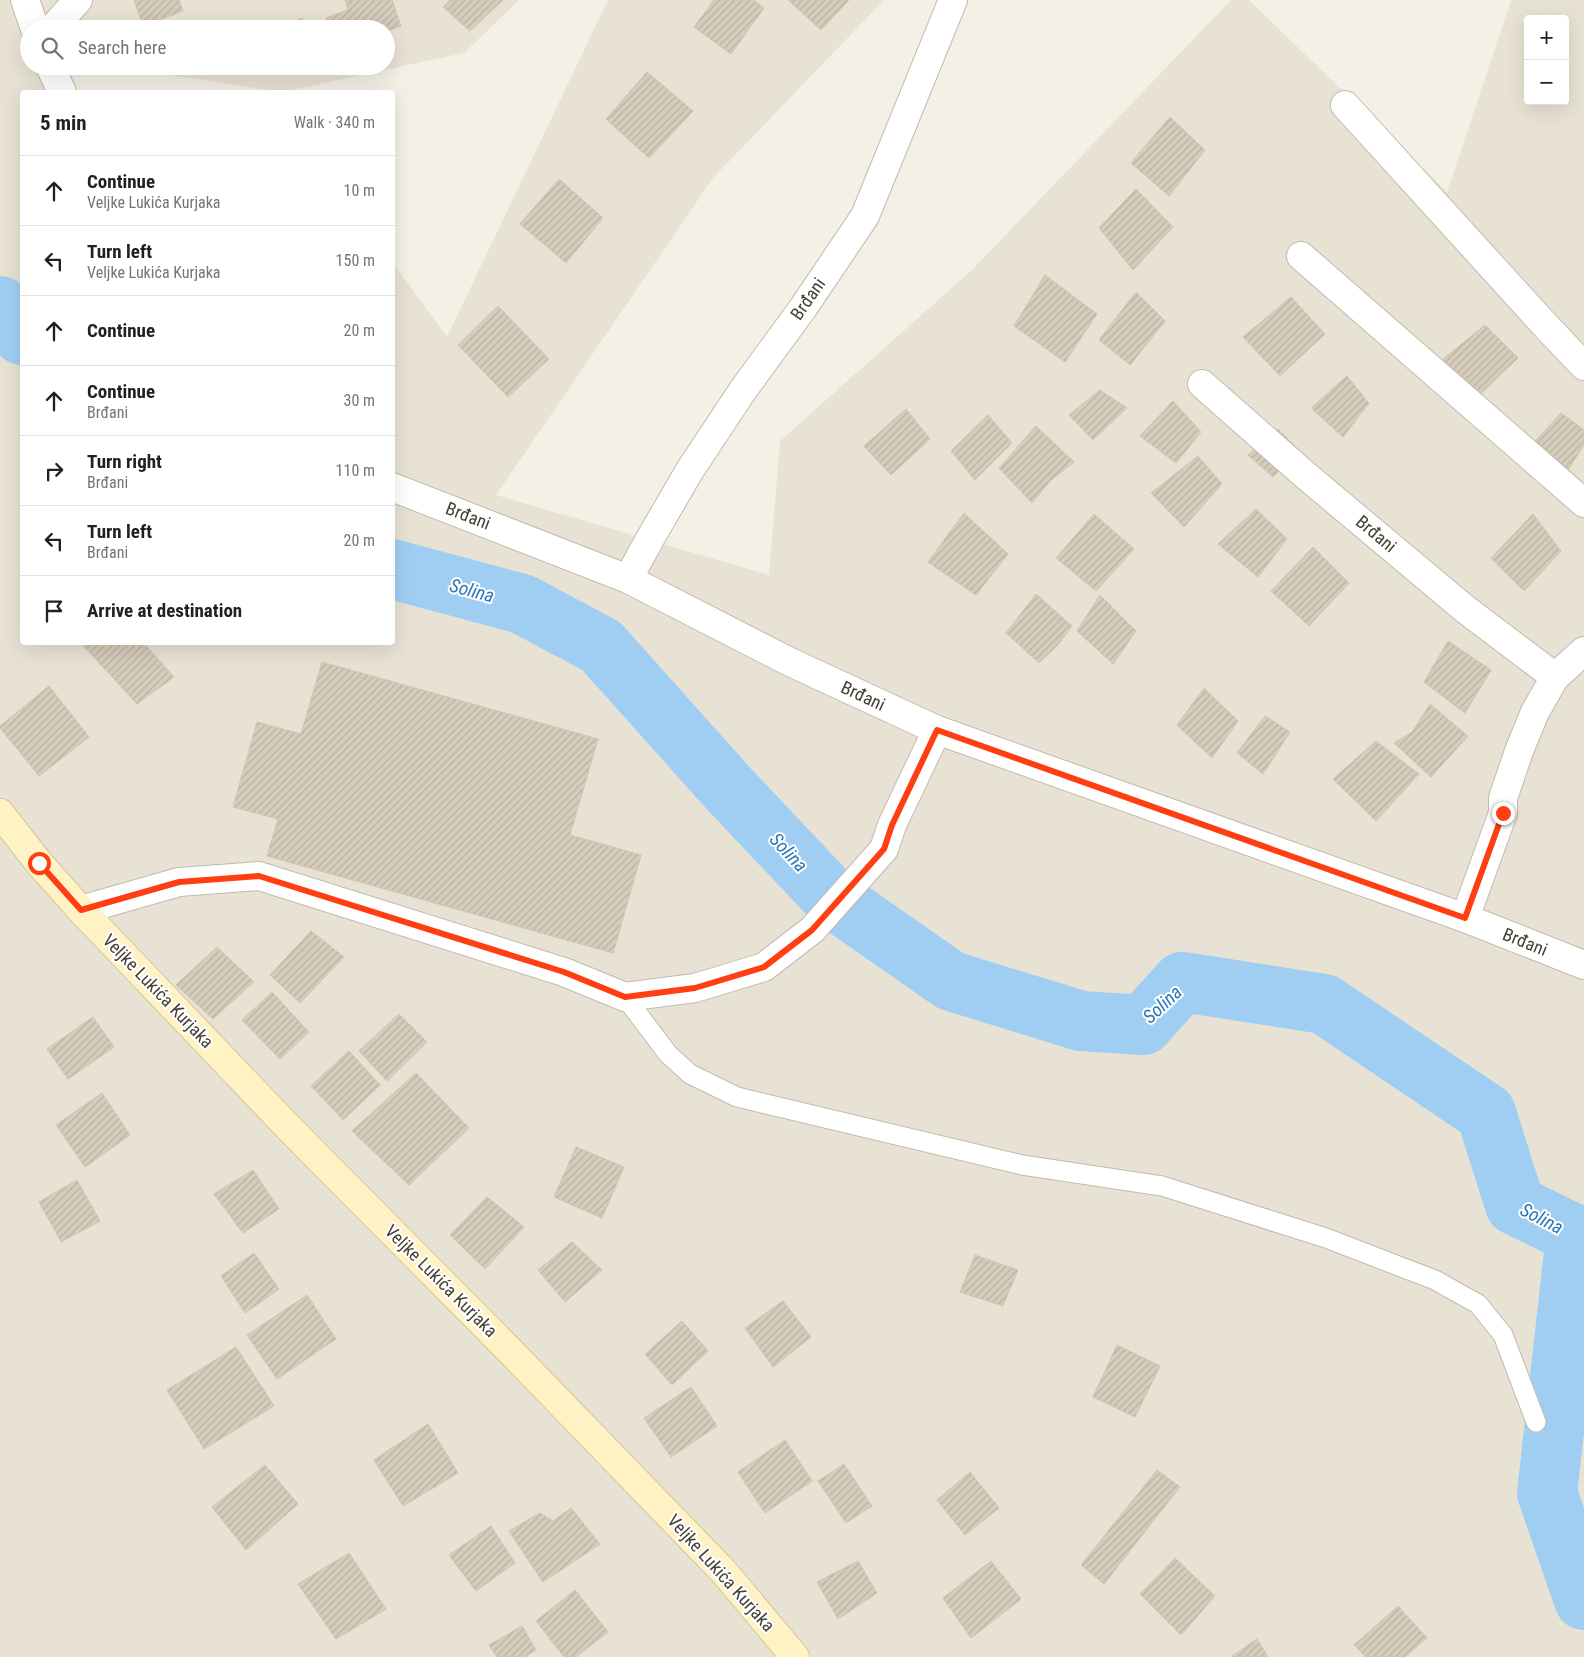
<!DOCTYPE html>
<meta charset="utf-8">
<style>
:root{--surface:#fff;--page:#f6f6f6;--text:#202124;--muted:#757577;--line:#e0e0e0}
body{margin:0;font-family:"Roboto Condensed",sans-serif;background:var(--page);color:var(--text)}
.controls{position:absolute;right:15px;top:15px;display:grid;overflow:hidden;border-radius:5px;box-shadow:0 5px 20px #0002}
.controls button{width:45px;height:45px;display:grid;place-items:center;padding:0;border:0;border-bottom:1px solid var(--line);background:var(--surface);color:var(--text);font:25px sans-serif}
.stop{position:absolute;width:15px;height:15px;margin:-11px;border:4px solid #ff3e12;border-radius:50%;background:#fff}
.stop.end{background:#ff3e12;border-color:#fff;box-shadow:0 1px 5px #0008}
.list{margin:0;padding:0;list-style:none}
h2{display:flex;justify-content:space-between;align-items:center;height:65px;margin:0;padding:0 20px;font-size:21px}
h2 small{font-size:16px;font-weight:400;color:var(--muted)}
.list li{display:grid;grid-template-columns:32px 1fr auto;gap:15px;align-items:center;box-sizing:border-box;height:70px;padding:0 20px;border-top:1px solid var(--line)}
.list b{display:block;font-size:19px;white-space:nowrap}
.list p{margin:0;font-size:16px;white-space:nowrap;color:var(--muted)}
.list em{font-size:16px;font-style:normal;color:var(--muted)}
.icon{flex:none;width:28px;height:28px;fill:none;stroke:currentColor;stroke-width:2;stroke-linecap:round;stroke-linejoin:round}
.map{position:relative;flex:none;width:1584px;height:1657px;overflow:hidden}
.search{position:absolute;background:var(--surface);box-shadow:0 5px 20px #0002;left:20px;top:20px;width:375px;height:55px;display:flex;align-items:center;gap:12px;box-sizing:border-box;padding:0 18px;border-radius:28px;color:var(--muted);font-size:19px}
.panel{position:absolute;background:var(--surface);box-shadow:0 5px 20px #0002;left:20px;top:90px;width:375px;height:555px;border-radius:5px}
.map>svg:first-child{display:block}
</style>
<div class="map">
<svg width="1584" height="1657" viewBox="0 0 1584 1657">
<defs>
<pattern id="building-hatch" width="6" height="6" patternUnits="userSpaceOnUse" patternTransform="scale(1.25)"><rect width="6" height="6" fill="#d6ccbb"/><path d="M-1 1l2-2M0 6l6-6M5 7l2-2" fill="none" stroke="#b9b0a1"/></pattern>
</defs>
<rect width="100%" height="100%" fill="#f4f0e6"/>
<!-- residential -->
<path fill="#e8e2d4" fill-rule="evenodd" d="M0,0H519L464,53L282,92L111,66H386V29H29V66H45L56,92H22V642H392L393,263L447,337L608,0H884L713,178L496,495L769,575L780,441L973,269L1231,0H1249L1447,192L1511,0H1584V1657H0ZM1528,19H1565V101H1528Z"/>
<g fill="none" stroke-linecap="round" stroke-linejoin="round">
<!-- river -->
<path stroke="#a0cef3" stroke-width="60" d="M0,306L22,335
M392,569L522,604L601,646L729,789L832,898L951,981L1081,1021L1143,1025L1182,982L1324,1004L1486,1113L1515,1205L1576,1235L1547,1493L1584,1600"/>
</g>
<!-- building -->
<path fill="url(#building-hatch)" stroke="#d1c4ae" d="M134,0H179L183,11L143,26Z
M345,0H392L401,26L386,31V29H330L326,18L348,10Z
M450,0H503L470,31L443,7Z
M714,0H754L764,8L731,54L694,27Z
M788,0H849L821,30Z
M302,18L306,29H279Z
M647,72L693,111L649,158L606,119Z
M1170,117L1205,150L1169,196L1131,163Z
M559,179L603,218L566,263L520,224Z
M1136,189L1173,227L1133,270L1099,228Z
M1045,275L1097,314L1065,362L1014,326Z
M1136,292L1165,321L1130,365L1099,340Z
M1291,297L1325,334L1280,376L1243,337Z
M498,306L549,359L508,397L458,345Z
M1485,325L1518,358L1473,401L1437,364Z
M1347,376L1369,403L1343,437L1311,408Z
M1100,390L1127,408L1093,440L1069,415Z
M1173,401L1201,432L1176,463L1140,436Z
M906,409L930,439L891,475L864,446Z
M1561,413L1584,430V445L1564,476L1528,449Z
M988,415L1012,443L975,480L951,451Z
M1036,426L1074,462L1050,481L1032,503L999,468Z
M1278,429L1299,450L1273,477L1248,455Z
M1198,456L1222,484L1184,527L1151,493Z
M1256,509L1287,539L1258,577L1218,544Z
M964,513L1008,554L976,595L928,562Z
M1094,514L1134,549L1096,591L1056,558Z
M1533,514L1561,551L1524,591L1491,558Z
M1313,547L1349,583L1309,626L1271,591Z
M1036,594L1072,626L1057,646L1039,663L1006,633Z
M1100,595L1136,631L1113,664L1077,631Z
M1448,641L1491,670L1465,713L1424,682Z
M80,642H143L174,677L137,704Z
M322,662L598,739L570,835L641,855L613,953L267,856L278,819L233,807L257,722L301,734Z
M49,686L89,737L39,776L0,728V726Z
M1204,688L1238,721L1212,758L1177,725Z
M1430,704L1468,736L1431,777L1394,743L1412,732Z
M1265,716L1290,732L1263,774L1237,753Z
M1376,741L1419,774L1376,821L1333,779Z
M311,931L344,957L300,1003L270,975Z
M217,947L254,982L213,1019L176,985Z
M272,992L309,1032L280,1059L242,1020Z
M399,1014L427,1042L387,1081L359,1051Z
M93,1017L114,1047L68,1079L47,1049Z
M349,1051L380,1085L343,1120L311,1086Z
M416,1073L469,1128L409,1185L352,1131Z
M102,1093L130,1135L85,1167L56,1125Z
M576,1147L624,1167L602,1218L554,1197Z
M253,1170L279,1209L243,1233L214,1194Z
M77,1180L100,1221L61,1242L39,1202Z
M487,1197L524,1227L485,1269L450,1235Z
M572,1242L602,1270L565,1302L538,1270Z
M254,1253L279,1289L245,1313L221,1276Z
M975,1255L1018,1270L1003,1306L960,1292Z
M307,1295L336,1339L277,1379L247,1335Z
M783,1301L811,1337L773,1367L745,1328Z
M682,1321L708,1351L672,1385L645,1354Z
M1117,1345L1160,1366L1135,1417L1093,1397Z
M236,1347L274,1406L204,1449L167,1390Z
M691,1387L717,1426L671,1457L644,1418Z
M428,1424L458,1473L403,1506L374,1460Z
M785,1440L812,1481L765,1513L738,1472Z
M844,1464L872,1506L846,1523L818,1481Z
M265,1465L298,1504L246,1550L212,1507Z
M1157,1470L1180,1487L1104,1584L1081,1565Z
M970,1472L999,1508L965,1535L937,1500Z
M571,1508L600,1544L543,1582L509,1531L540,1513L553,1521Z
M491,1526L515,1563L476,1591L449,1555Z
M349,1553L386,1609L336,1639L298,1584Z
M1175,1558L1215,1596L1181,1635L1140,1594Z
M858,1561L877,1593L838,1619L817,1582Z
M991,1561L1021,1599L971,1638L943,1598Z
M575,1590L608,1632L576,1657H564L536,1621Z
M1398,1606L1427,1638L1405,1657H1366L1354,1645Z
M522,1626L536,1650L525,1657H497L489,1645Z
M1257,1639L1268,1657H1231Z"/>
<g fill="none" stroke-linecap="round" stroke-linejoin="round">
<defs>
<path id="lane" d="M625,997L668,1054L690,1074L737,1097L1022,1165L1162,1186L1326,1238L1435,1280L1478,1304L1503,1335L1536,1422"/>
<path id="street" d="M25,0L35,29
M52,29L78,0
M50,66L62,92
M1345,105L1544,324L1584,366
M1301,256L1584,503
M1202,384L1304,474L1465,609L1555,677
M392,487L628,579L790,662L937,730L1465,918L1584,965
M628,579L651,537L690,470L743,390L803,308L865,216L953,0
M81,910L179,882L259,876L564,972L625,997L695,988L764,967L812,930L884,849L892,825L937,730
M1465,918L1503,813V798L1519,751L1535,712L1555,677L1584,651"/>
<path id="secondary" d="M0,813L39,863L81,910L287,1126L515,1356L724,1572L795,1657"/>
</defs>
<!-- lane casing -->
<use href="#lane" stroke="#c2bbab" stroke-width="21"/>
<!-- street casing -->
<use href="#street" stroke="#c2bbab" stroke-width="30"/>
<!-- secondary casing -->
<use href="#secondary" stroke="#d6c694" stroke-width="30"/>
<!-- lane -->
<use href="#lane" stroke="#fff" stroke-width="19"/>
<!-- street -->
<use href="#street" stroke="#fff" stroke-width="28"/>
<!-- secondary -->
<use href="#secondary" stroke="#fff3c5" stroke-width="28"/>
</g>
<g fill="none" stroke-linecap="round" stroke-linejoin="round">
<!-- route -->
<path stroke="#ff3e12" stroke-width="6" d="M39,863L81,910L179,882L259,876L564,972L625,997L695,988L764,967L812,930L884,849L892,825L937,730L1465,918L1503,813"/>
</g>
<g text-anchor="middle" stroke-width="4" stroke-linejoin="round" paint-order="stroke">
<!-- street labels -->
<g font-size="18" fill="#474035" stroke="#fff">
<text transform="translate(808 299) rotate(-55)" y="6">Brđani</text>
<text transform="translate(468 516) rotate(21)" y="6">Brđani</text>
<text transform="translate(1376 534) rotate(40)" y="6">Brđani</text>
<text transform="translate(863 696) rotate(25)" y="6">Brđani</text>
<text transform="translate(1525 942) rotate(22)" y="6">Brđani</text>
<text transform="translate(158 991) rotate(46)" y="6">Veljke Lukića Kurjaka</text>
<text transform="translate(441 1281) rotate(45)" y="6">Veljke Lukića Kurjaka</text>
<text transform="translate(721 1573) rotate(48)" y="6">Veljke Lukića Kurjaka</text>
</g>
<!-- water labels -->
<g font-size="19" font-style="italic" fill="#2a76b6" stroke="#fff">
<text transform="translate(472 590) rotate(15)" y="7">Solina</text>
<text transform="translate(789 852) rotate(47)" y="7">Solina</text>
<text transform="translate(1162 1004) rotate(-43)" y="7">Solina</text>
<text transform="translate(1542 1218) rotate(27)" y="7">Solina</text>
</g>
</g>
</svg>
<div class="controls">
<button>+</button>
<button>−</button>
</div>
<div class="stop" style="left:39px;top:863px"></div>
<div class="stop end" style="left:1503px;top:813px"></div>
<div class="search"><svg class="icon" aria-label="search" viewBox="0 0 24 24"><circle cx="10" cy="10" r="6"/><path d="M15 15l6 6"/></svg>Search here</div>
<section class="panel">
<h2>5 min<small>Walk · 340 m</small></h2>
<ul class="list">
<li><svg class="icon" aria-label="ahead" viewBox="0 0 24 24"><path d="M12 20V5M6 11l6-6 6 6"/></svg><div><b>Continue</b><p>Veljke Lukića Kurjaka</p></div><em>10 m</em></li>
<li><svg class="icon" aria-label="left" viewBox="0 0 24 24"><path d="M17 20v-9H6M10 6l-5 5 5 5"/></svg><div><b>Turn left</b><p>Veljke Lukića Kurjaka</p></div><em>150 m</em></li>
<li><svg class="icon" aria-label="ahead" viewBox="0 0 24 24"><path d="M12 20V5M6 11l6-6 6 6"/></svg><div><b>Continue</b></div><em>20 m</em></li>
<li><svg class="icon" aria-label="ahead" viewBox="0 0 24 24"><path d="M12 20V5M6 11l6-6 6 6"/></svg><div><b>Continue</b><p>Brđani</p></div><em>30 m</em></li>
<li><svg class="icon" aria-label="right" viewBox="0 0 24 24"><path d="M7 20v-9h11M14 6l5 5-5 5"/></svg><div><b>Turn right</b><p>Brđani</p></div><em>110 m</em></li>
<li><svg class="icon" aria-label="left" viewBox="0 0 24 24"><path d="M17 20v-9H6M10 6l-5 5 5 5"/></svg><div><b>Turn left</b><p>Brđani</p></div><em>20 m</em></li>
<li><svg class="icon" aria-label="arrive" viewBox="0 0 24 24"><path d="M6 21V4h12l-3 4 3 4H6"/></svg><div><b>Arrive at destination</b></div></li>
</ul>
</section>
</div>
